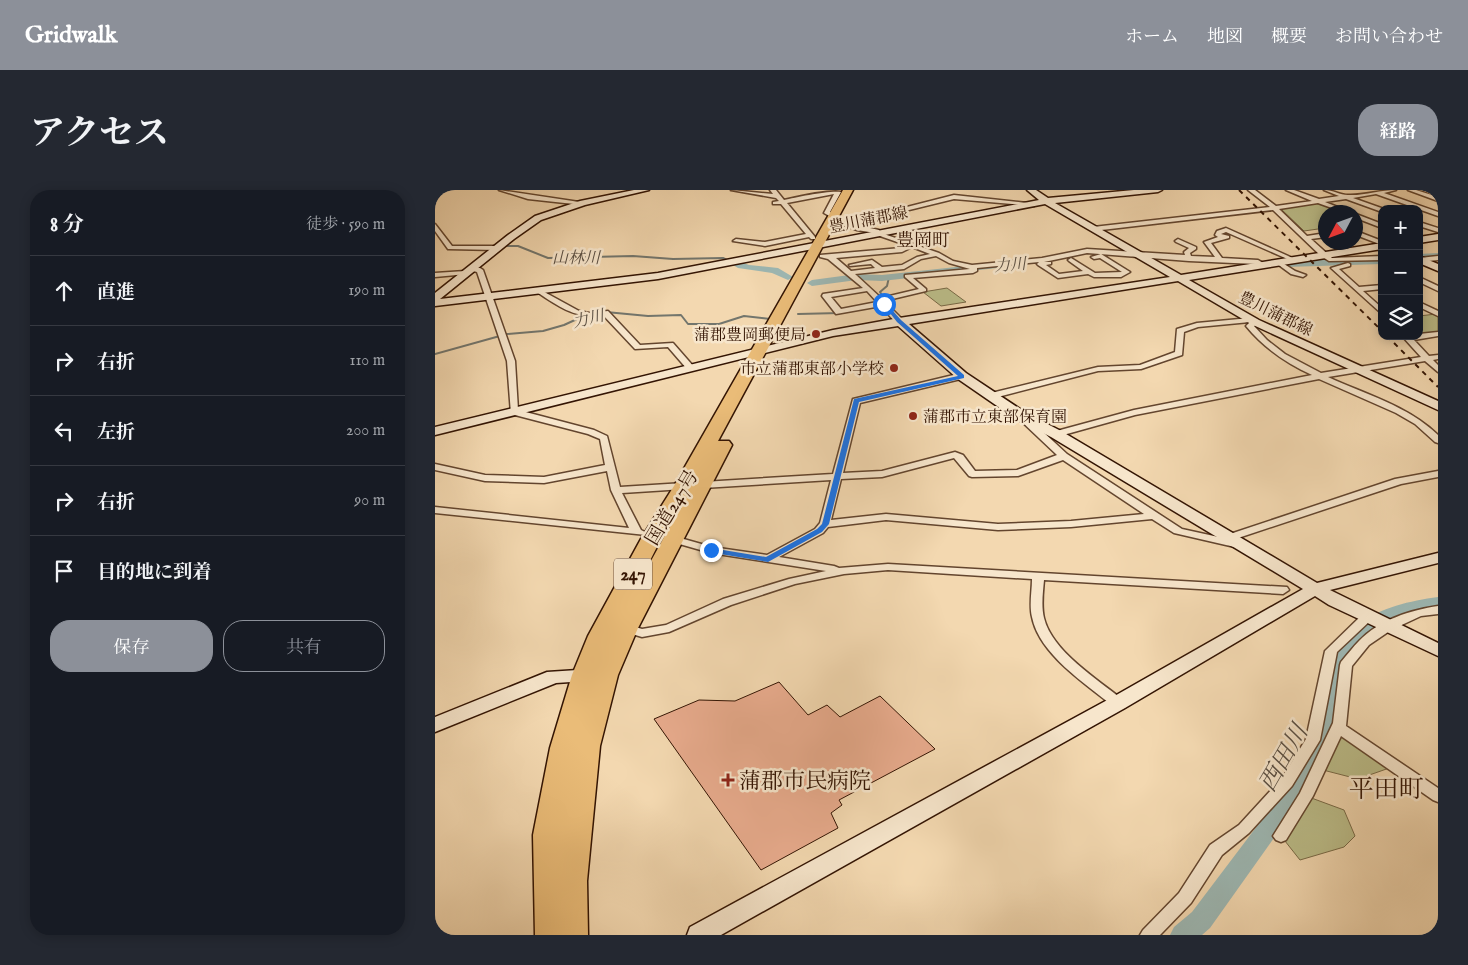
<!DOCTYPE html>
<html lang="ja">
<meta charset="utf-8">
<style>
:root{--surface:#171b24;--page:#242831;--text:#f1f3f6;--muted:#9ea1a6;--line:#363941;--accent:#8c9099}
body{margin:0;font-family:"IM FELL English","Noto Serif JP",serif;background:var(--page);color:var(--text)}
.controls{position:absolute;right:15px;top:15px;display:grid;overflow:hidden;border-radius:10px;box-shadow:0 2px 12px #0003}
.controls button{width:45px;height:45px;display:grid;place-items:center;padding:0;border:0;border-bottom:1px solid var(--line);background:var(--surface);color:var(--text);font:25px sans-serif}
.compass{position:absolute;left:883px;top:15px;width:45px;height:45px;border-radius:50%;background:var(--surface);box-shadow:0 2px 12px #0003;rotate:229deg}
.stop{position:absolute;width:15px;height:15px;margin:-11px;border:4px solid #1a73e8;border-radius:50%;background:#fff}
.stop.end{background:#1a73e8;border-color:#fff;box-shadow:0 1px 5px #0008}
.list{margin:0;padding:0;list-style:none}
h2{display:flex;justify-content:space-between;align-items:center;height:65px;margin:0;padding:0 20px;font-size:21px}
h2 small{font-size:16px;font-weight:400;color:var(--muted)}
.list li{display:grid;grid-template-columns:32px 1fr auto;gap:15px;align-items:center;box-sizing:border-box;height:70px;padding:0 20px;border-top:1px solid var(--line)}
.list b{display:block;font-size:19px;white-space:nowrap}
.list em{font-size:16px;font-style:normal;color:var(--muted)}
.actions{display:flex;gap:10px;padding:15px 20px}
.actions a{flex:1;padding:11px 0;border:1px solid var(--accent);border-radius:20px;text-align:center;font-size:18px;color:var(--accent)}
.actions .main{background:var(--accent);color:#fff}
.icon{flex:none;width:28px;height:28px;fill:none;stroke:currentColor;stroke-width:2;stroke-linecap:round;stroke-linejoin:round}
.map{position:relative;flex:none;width:1003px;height:745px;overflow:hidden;border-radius:20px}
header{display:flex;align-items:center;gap:30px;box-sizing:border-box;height:70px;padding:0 25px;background:var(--accent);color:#fff}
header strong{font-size:24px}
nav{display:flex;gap:28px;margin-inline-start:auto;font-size:18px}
.intro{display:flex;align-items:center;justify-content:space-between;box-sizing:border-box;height:120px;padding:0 30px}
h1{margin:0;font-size:35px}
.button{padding:12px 22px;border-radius:20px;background:var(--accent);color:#fff;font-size:18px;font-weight:700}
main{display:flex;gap:30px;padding:0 30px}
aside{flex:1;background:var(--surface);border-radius:20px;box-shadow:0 2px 12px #0003}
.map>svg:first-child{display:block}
</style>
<header>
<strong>Gridwalk</strong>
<nav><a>ホーム</a><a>地図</a><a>概要</a><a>お問い合わせ</a></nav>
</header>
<div class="intro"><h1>アクセス</h1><a class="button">経路</a></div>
<main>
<aside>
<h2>8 分<small>徒歩 · 590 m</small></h2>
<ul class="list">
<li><svg class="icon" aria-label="ahead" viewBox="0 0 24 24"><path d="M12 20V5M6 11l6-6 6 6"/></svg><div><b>直進</b></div><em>190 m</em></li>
<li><svg class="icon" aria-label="right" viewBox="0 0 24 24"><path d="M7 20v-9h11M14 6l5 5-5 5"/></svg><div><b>右折</b></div><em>110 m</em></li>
<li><svg class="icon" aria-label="left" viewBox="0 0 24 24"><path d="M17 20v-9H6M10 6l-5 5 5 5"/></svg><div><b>左折</b></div><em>200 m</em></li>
<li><svg class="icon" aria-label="right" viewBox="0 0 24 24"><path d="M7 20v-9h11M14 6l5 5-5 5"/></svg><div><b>右折</b></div><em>90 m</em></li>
<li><svg class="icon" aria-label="arrive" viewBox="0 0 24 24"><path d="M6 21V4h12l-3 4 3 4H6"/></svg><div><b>目的地に到着</b></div></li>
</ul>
<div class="actions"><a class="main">保存</a><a>共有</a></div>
</aside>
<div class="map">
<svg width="1003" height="745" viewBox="0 0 1003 745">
<rect width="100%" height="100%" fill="#f3d8b0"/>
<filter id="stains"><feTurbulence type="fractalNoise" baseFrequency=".004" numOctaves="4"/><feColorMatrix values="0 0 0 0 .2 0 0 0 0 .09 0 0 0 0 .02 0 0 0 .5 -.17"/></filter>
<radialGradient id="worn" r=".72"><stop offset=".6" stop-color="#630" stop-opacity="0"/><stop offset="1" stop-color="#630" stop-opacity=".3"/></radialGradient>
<!-- green -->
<path fill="#bcbe8a" stroke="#786946" d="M881,12L908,22H891L890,38L869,41L845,18Z
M512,98L531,112L506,116L488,102Z
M1001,124L1003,125V142L984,144V126Z
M903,537L960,576L923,589L884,579Z
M871,606L909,620L920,646L909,657L865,670L846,646Z"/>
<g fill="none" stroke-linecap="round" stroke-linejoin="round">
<!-- stream -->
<path stroke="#73766d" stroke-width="2" d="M0,34L13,51
M69,56H83L113,68L198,66L238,69L288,68L294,71
M450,114H453L445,102L452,96L454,87
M171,122L213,126L246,125L253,134H284L309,126L335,129
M363,124L405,123L444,116
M0,164L72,144L108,141L129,135L153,124"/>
<!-- river -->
<path fill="#9db8b4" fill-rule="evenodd" d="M1003,63V69L984,70V64Z
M947,68V74L851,77L846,74L851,71Z
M300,70L314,75L343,78L358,87L353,90L337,83L303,78L295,73Z
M567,72L571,73L572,75L571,77L447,91L422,90L377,96L372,93L377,90L422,84L447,85Z
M1003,407V419L977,422L936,444L912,474L907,528L900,550L863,614L775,738L767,745H735L739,737L757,722L819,640L847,602L878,549L885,528L892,473L895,468C904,458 912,444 923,435C946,417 975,411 1003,407Z"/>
</g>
<!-- building -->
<path fill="#e8ab8d" stroke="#331403" d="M344,492L373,525L392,515L405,527L445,506L500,559L404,610L407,615L396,623L403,638L326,680L219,529L264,510L300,511Z"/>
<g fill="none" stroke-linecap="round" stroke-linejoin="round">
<defs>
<path id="street" d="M64,0L151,13L148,15L93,9Z
M296,0L338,4L335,0H341L349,10C362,7 395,0 406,2L395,22L401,26L398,28L389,23L399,4L352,13L380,47V49H376L374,47L330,56L298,51L301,49L330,52L371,44L346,14H338V12L344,11L341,8Z
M813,0H820L841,16L877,11L851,0H859L884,9L904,6L889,0C898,0 905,5 913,5C928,6 945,0 961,0L949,3L1003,22V26L941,4L918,8L949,19H947V22L911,9L890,12L915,22H908L883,13L844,19L872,46L891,43V47L876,49L897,68L947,66V70L894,71L886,66L838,20L658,41L655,39L658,37L835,17Z
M973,0H981L1003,7V11Z
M519,5L602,14L599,16L519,9L417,34L444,40L446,43L504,63L518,71L537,75L607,68L652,59L750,65L749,62L754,58L741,52L740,51L743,49L761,57V59L755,63L756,66L780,67L769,52L783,47L780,45L782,41L791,38L862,70L857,71L791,42L786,44L794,46V48L776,53L787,68L823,70L830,74V76L821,74L754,71L652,63L609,72H616V74L611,75L624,84L648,81L634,71L633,70L636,68L660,83L687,82L665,68L659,69L656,67L666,64L695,82L686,87H659L653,84L623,88L603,75L602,74L604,72L542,78V81L538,83L478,88L491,99V101L449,111L467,129V133H461L446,116L401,124L387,106L388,104L428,98L393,69L385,67V65L466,58L471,55L442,45L440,43L422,40L409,35V33ZM477,57L495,64L482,67L467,75L447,77L437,70L414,75L415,76L436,74L440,78L416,81L401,68L467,62ZM501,66L514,73L535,79L470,85V87L484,99L446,108L420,84L469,79L486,69ZM432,101L442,112L406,119L396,107Z
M921,24L947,34V38L921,28Z
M984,32L1003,38V42L984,36Z
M0,34L17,56H62L65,58L62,60L13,59L0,41Z
M921,41L947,51V55L921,45Z
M1003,66V70L984,72V68Z
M843,70L860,81L871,85L868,87L856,84L841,73L840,72Z
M913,73L915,74V76L904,79L924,97L947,95V99L928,101L947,118V124L896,78Z
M33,78H45L48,80L80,171L83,220L159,240L172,246L185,297L249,293L254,296L249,299L187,303L206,340L212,343L211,345L0,323V317L194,338L176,300L172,281L109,293L50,291L0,280V274L50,285L109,287L170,275L165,249L153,244L76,224L72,171L42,82L33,80Z
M30,81L33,83L32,84L0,87V83Z
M984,87L1003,96V101L984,92Z
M102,98L144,121L154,123L173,121L205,155L238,153L259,177L252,179L233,157L200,159L168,125C138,129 124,116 100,101L98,100Z
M984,112L1003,121V126L984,117Z
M815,128L824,132L819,136L832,150L850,164L886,183L986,167L967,146H984V144L1003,142V146L979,150L994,166L1003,165V169L998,170L1003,175V182L990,171L893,187C930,204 973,216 1003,245V253L1000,252L980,234L961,223L884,189L700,225L621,247L616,244L618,242L699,220L877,185C851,173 829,158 811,136L815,132L763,137L749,142L747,165L706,179L663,181L555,209L551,206L552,204L663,177L705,175L740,162L742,139L762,133Z
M527,183L530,184V188L425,213L408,283L447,281L520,262L528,265L540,281L582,280L622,265L586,231V227H592L632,264L747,339L788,348L789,346L960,289L1003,281V287L966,294L797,350L808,353L809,355L808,357L804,358L739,343L717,329L636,337L563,340L451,330L393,337L388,343L344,367L399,376L404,378L453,374L852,397L854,400L848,404L609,390C608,402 606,416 609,428C617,461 662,489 688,510L690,513L688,516H678C651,494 604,464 597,427C594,415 597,401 597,389L453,380L409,384L360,394L296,415L234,442L207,447L187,441L185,438L191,434L207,439L231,435L288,409L354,389L391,381L276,363L234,351L233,349L238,346L277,357L332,365L380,339L385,333L396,290L268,298L263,295L268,292L398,284L418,209ZM519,268L534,286L537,287L583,286L628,270L709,324L636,331L563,334L451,324L396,330L406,289L447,287Z
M1003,416V424L986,426L956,440L934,455L917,476L911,536L1003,598V612L998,610L906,546L878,606L851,650L846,652L841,650L838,646L865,603L898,533L905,475L906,472C912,465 918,457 924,451C944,430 976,420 1003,416Z
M932,423L938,427L936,430L902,462L885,550L857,596L814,643L787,665L756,713L725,745H705L708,740L744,703L775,655L804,635L847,588L871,549L890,461L928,424Z"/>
<path id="secondary" d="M199,0H214L150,15L106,30L79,49L5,109L223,83L604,10L592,0H601L613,8L699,0H727L723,2L620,13L746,85L947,53V59L754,90L824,130L1003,211V220L816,134L743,91L474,134L531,183L591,223L626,241L882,393L1003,363V373L895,400L1003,453V466L894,415L880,406L690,518L286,745H252L255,737L676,508L868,399L616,247L581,229L523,189L463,136L398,146L0,245V237L398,140L464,128L735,87L610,14L223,89L0,116V103L73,45L100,26L145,11Z
M1003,44V50L984,53V47Z
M984,66L1003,74V81L984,73Z
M158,479L165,480L167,485L165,490L121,493L0,542V527L112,482Z"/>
<path id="highway" d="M408,0H418L283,251H294L297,255L203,438L183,485L165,556L152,691L153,745H100L98,645L115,558L137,485L153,446L207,347L239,296ZM243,322L201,398L227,347Z"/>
</defs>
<!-- street casing -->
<use href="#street" stroke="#63452e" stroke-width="3"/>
<!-- secondary casing -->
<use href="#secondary" stroke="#331403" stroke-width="3"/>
<!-- highway casing -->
<use href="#highway" stroke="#331403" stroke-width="3"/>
<!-- street -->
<use href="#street" fill="#f7e6cc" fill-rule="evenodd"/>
<!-- secondary -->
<use href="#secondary" fill="#f7e6cc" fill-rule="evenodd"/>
<!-- highway -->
<use href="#highway" fill="#eabc78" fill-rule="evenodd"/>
<!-- rail -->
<path stroke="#331403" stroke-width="2" stroke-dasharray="5 5" stroke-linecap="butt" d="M804,0L947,141
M952,146L1003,197"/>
</g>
<!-- route -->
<path fill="#1a73e8" d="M447,113H451L466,130L529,185V188L424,212L394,334L387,342L333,372L273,362L272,360L276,358L331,367L382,339L387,334L419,209L523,186L462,132Z"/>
<!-- markers -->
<g fill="#8f2418" stroke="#f7e6cc" stroke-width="2">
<circle cx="381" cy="144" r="5"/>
<circle cx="459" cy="178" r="5"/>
<circle cx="478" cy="226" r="5"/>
<path d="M290.5 582.5h5v5h5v5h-5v5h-5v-5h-5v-5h5z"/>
</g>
<g text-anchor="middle" stroke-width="5" stroke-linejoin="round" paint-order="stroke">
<!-- far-street labels -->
<g font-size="16" fill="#331403" stroke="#f7e6cc">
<text transform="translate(433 29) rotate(-11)" y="6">豊川蒲郡線</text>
<text transform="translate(841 123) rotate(26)" y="6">豊川蒲郡線</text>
</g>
<!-- far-water labels -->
<g font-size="16" font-style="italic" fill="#584d41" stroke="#f7e6cc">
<text x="141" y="73">山林川</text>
<text transform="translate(575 74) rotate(-5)" y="6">力川</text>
<text transform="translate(153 128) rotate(-13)" y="6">力川</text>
</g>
<!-- far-poi labels -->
<g font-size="16" fill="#331403" stroke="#f7e6cc" text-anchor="end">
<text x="371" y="150">蒲郡豊岡郵便局</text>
<text x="449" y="184">市立蒲郡東部小学校</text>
<text x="488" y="232" text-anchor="start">蒲郡市立東部保育園</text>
</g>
<!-- far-quarter labels -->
<g font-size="18" fill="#331403" stroke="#f7e6cc">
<text x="488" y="56">豊岡町</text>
</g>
<!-- shield labels -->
<rect fill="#f7e6cc" stroke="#6e533f" stroke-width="1" x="179" y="368.5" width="38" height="31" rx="4"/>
<g font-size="18" font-weight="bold" fill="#331403">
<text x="198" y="390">247</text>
</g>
<!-- street labels -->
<g font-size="19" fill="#331403" stroke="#f7e6cc">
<text transform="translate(236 317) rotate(-59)" y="7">国道247号</text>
</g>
<!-- near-poi labels -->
<g font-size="22" fill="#331403" stroke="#f7e6cc" text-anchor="start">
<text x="304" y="598">蒲郡市民病院</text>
</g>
<!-- near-water labels -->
<g font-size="24" font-style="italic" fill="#584d41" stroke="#f7e6cc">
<text transform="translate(848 568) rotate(-60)" y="8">西田川</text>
</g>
<!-- near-quarter labels -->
<g font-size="25" fill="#331403" stroke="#f7e6cc">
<text x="951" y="607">平田町</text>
</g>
</g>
<rect width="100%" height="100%" filter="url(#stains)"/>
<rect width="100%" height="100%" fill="url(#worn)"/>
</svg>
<div class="controls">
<button>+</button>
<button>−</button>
<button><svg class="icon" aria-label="layers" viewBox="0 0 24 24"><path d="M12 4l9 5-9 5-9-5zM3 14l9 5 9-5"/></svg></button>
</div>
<svg class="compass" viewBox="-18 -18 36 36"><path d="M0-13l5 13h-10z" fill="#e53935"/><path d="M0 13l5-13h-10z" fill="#9ea1a6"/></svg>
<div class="stop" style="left:449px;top:114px"></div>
<div class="stop end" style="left:276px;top:360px"></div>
</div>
</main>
